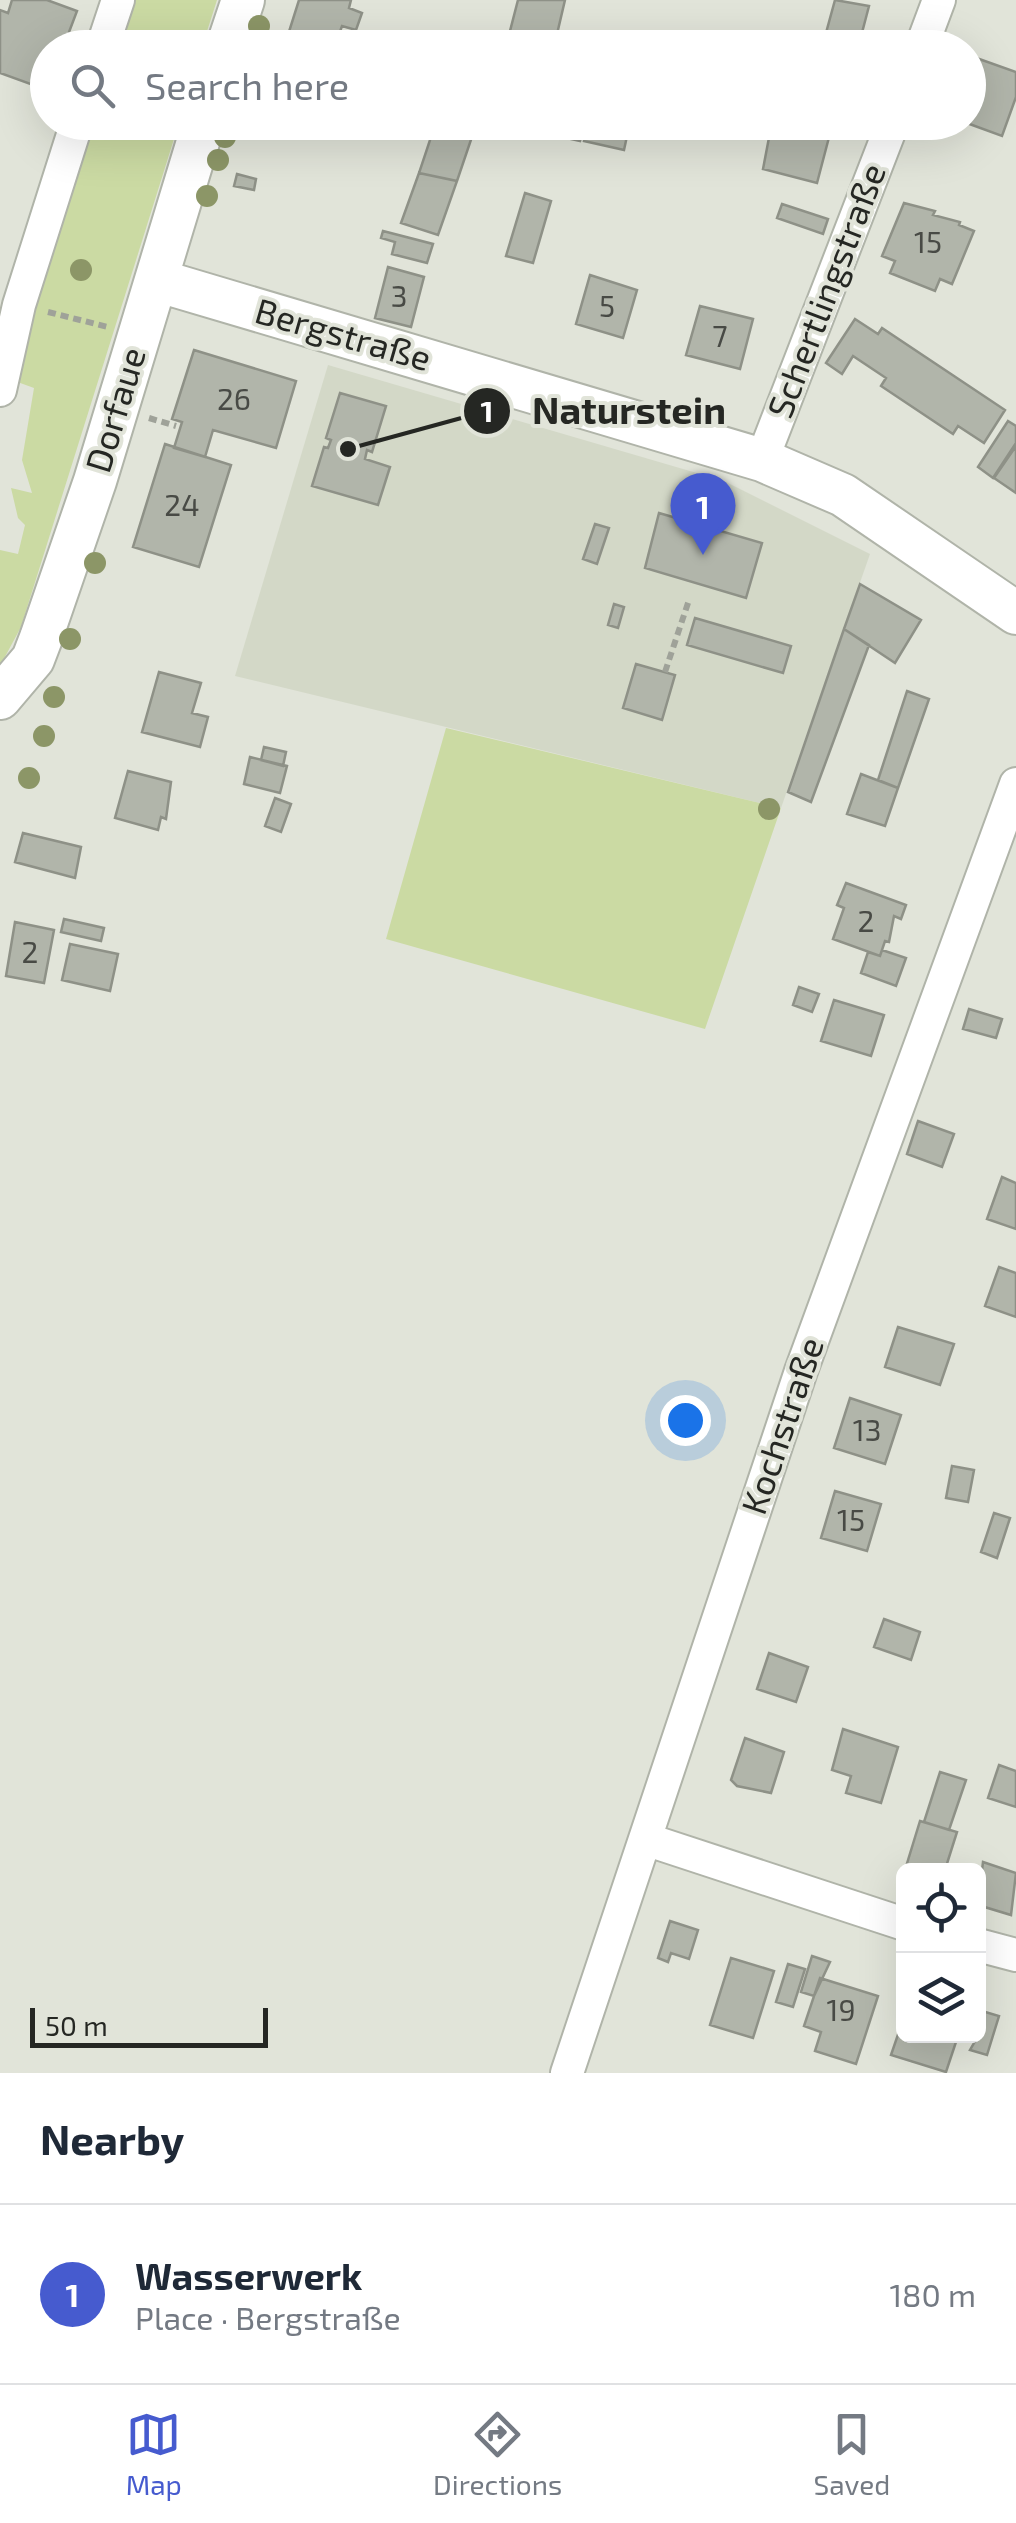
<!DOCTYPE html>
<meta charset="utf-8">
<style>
:root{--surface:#fff;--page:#f2f2f3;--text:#1f2937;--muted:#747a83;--line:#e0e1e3;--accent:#465bcf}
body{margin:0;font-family:"Exo 2",sans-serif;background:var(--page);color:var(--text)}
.controls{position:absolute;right:30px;bottom:30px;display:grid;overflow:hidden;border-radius:15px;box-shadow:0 10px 40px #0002}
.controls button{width:90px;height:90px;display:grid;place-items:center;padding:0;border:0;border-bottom:2px solid var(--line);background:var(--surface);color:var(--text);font:50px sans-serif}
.scale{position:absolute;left:30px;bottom:25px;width:238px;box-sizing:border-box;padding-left:10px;border:5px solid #252723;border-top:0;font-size:28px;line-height:35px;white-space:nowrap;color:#252723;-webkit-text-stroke:8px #e1e4d9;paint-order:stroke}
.you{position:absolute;left:685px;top:1420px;width:35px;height:35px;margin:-25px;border:8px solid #fff;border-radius:50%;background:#1a73e8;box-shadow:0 0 0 15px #1a73e833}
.badge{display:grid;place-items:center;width:65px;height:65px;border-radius:50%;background:var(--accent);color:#fff;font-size:32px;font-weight:700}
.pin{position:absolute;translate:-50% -82px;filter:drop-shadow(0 2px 5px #0008)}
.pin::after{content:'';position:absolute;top:52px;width:35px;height:30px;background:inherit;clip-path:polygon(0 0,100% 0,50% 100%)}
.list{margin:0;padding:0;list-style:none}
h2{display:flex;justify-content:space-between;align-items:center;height:130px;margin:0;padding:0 40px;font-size:42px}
h2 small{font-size:32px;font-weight:400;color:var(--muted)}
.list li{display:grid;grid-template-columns:65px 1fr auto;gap:30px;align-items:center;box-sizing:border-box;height:180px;padding:0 40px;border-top:2px solid var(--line)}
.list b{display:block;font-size:38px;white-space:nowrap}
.list p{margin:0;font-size:32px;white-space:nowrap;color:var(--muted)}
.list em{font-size:32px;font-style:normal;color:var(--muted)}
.icon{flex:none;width:55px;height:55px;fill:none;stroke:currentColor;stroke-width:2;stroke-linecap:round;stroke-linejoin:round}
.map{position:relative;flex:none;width:1016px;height:2073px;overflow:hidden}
.search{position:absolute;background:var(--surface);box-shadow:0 10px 40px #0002;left:30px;right:30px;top:30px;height:110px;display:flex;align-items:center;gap:25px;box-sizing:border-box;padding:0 35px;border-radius:55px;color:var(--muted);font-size:38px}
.sheet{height:310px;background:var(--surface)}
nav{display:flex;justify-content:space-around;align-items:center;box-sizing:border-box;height:140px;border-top:2px solid var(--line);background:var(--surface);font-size:28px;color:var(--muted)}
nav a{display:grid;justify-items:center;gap:5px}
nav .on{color:var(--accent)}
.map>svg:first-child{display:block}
</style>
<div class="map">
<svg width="1016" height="2073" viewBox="0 0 1016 2073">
<rect width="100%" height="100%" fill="#e1e4d9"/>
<!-- built -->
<path fill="#d3d8c7" d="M328,365L724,481L870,554L781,808L235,676Z"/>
<!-- green -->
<path fill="#cbdaa3" d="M129,0H217L202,47L114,48Z
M91,123H179L21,627L0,666V550L18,554L25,525L18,518L11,488L32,493L22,460L34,388L12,380Z
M446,728L781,808L705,1029L386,939Z"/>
<!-- building -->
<path fill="#b1b5aa" stroke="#8e9187" stroke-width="2.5" d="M12,0H47L77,11L63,48H48L47,90L0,73V10L8,13Z
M299,0H351L349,8L362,13L356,30L342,26L334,48H313L287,38Z
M518,0H565L554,47L509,35Z
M835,0L869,6L858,48L823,44Z
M387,40L418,48H385Z
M968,55L1016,72V97L1002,136L964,122H968Z
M436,122H477L457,181L419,173Z
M494,122H585L580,141Z
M588,122H630L624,150L584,141Z
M772,122H833L817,183L763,169Z
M419,173L457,181L438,235L401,223Z
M237,174L256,179L254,190L234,186Z
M525,193L551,201L533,263L506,256Z
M904,203L935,211L933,215L960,222L959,225L974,231L952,284L940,279L935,291L890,273L895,261L882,256Z
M782,204L828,219L823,234L777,218Z
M383,231L433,244L427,263L392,254L395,242L381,238Z
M388,267L424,277L411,327L375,318Z
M590,275L637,290L623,338L576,324Z
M700,306L753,319L740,369L686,355Z
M855,319L878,334L882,328L1005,410L984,443L958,426L953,434L881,386L886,378L853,356L842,374L826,363Z
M194,350L296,381L276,448L213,430L205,457L174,448L182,422L172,419Z
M340,393L386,406L372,452L367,450L365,459L390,467L378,505L312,486L324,447L328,448L331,440L326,438Z
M1008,421L1016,426V443L993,478L978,467Z
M165,444L231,465L199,567L133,547Z
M1016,446V493L994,478Z
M659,513L762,543L746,598L645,568Z
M595,524L609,528L597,564L583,559Z
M860,584L921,620L895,663L844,629Z
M614,604L624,607L618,628L608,625Z
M695,618L791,646L783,673L687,645Z
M844,629L869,645L811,802L788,792Z
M636,664L675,675L662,720L623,708Z
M159,672L201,683L192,713L208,717L200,747L142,732Z
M907,691L929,699L898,788L878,780Z
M264,747L286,752L283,766L261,760Z
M250,757L287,766L280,793L244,784Z
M128,771L171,782L166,819L161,817L158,830L115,818Z
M861,774L898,788L885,826L847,814Z
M275,798L291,804L281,832L265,826Z
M23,833L81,847L75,878L15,862Z
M846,883L906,905L901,919L894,916L889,942L885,941L880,956L833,939L844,908L837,905Z
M64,919L104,928L101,941L61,932Z
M15,922L54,930L44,983L6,976Z
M70,944L118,954L110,991L62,980Z
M882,950L906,958L896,986L861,973L868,952L880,956Z
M799,987L819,994L812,1012L793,1005Z
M834,1000L884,1015L871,1056L821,1041Z
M969,1009L1002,1019L996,1038L963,1029Z
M918,1121L954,1134L942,1167L907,1154Z
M1002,1177L1016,1183V1229L987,1219Z
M999,1267L1016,1273V1317L985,1306Z
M898,1327L954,1344L940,1385L885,1367Z
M850,1398L901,1415L885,1464L834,1448Z
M952,1466L974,1470L968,1502L946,1498Z
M835,1491L881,1504L867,1551L821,1538Z
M994,1513L1010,1518L997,1558L981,1552Z
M884,1619L920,1632L911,1660L874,1647Z
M769,1653L808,1667L796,1702L757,1689Z
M843,1729L898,1747L881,1803L846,1793L851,1776L832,1770Z
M745,1738L784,1752L771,1793L737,1786L731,1780Z
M999,1765L1016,1771V1807L988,1798Z
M940,1772L966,1780L949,1830L924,1822Z
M920,1821L957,1832L945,1870H905Z
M983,1862L1016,1873L1011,1915L978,1905Z
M670,1921L698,1930L689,1959L671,1953L668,1962L658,1958Z
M812,1956L830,1962L814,1996L801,1992Z
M731,1958L774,1971L753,2038L710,2025Z
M788,1964L805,1969L793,2007L776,2002Z
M820,1978L878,1996L856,2064L815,2051L821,2032L804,2026Z
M982,2011L999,2016L987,2055L970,2050L978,2036Z
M904,2017V2036H958L946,2072L891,2055Z"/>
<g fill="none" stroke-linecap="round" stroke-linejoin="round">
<defs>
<path id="minor" d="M102,48L118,0
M921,48L939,0
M0,390L19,305L77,122
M762,460L893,122
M645,1839L904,1924
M978,1945L1016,1955
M567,2073L801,1371L1016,784"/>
<path id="tertiary" d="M227,48L243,0
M156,280L762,460L843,495L1016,613
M0,698L33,659L41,638L95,481L204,122"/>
</defs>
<!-- minor casing -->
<use href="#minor" stroke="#b0b4a9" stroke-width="36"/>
<!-- tertiary casing -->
<use href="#tertiary" stroke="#b0b4a9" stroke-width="46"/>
<!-- path -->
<path stroke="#9fa299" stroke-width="6" stroke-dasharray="8 5" stroke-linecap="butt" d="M48,312L108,327
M149,418L176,426
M665,672L689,600"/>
<!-- minor -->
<use href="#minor" stroke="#fff" stroke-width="32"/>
<!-- tertiary -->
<use href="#tertiary" stroke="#fff" stroke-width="42"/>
</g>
<!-- trees -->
<g fill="#8c9667">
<circle cx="259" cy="26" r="11"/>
<circle cx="225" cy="137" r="11"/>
<circle cx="218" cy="160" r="11"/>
<circle cx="207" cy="196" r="11"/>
<circle cx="81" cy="270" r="11"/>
<circle cx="95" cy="563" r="11"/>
<circle cx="70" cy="639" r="11"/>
<circle cx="54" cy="697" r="11"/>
<circle cx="44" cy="736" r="11"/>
<circle cx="29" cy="778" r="11"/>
<circle cx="769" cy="809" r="11"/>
</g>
<g text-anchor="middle" stroke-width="8" stroke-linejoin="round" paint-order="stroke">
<!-- number labels -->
<g font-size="30" fill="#484a45">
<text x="928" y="253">15</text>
<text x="399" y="307">3</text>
<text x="607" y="317">5</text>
<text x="720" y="347">7</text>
<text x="234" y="410">26</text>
<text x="182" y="516">24</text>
<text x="866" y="932">2</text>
<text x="30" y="963">2</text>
<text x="867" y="1441">13</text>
<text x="851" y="1531">15</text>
<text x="841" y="2021">19</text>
</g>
<!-- street labels -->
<g font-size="35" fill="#252723" stroke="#e1e4d9">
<text transform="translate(827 291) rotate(-69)" y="12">Schertlingstraße</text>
<text transform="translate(343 335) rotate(16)" y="12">Bergstraße</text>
<text transform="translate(116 410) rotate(-73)" y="12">Dorfaue</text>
<text transform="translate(783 1426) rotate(-71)" y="12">Kochstraße</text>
</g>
</g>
<!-- callouts -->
<path fill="none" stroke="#252723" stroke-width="4" d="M348 449L487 411"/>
<g fill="#252723" stroke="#e1e4d9" stroke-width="4">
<circle cx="348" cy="449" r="10"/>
<circle cx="487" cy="411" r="25"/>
</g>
<g font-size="30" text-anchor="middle" font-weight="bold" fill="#fff">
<text x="487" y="422">1</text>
</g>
<g font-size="38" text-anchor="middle" font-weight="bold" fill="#252723" stroke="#e1e4d9" stroke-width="8" stroke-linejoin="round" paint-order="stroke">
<text x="629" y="424">Naturstein</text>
</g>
</svg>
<div class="controls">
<button><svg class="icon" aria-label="locate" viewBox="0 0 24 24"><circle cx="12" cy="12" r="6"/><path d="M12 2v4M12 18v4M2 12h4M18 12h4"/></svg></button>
<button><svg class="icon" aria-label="layers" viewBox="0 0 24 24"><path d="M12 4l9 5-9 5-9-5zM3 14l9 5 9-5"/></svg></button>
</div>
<div class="scale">50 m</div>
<div class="you"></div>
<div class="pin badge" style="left:703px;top:555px">1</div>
<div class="search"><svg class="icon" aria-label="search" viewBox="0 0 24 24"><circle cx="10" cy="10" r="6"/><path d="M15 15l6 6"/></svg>Search here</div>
</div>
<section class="sheet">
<h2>Nearby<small></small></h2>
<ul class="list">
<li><span class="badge">1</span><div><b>Wasserwerk</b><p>Place · Bergstraße</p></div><em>180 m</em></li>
</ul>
</section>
<nav>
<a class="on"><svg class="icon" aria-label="map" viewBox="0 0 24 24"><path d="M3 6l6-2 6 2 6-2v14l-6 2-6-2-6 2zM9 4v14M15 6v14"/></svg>Map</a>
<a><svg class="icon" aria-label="directions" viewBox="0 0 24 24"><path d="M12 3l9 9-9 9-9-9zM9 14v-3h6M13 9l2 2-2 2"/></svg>Directions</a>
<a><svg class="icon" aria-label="saved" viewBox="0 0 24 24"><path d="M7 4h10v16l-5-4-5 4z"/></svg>Saved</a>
</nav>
